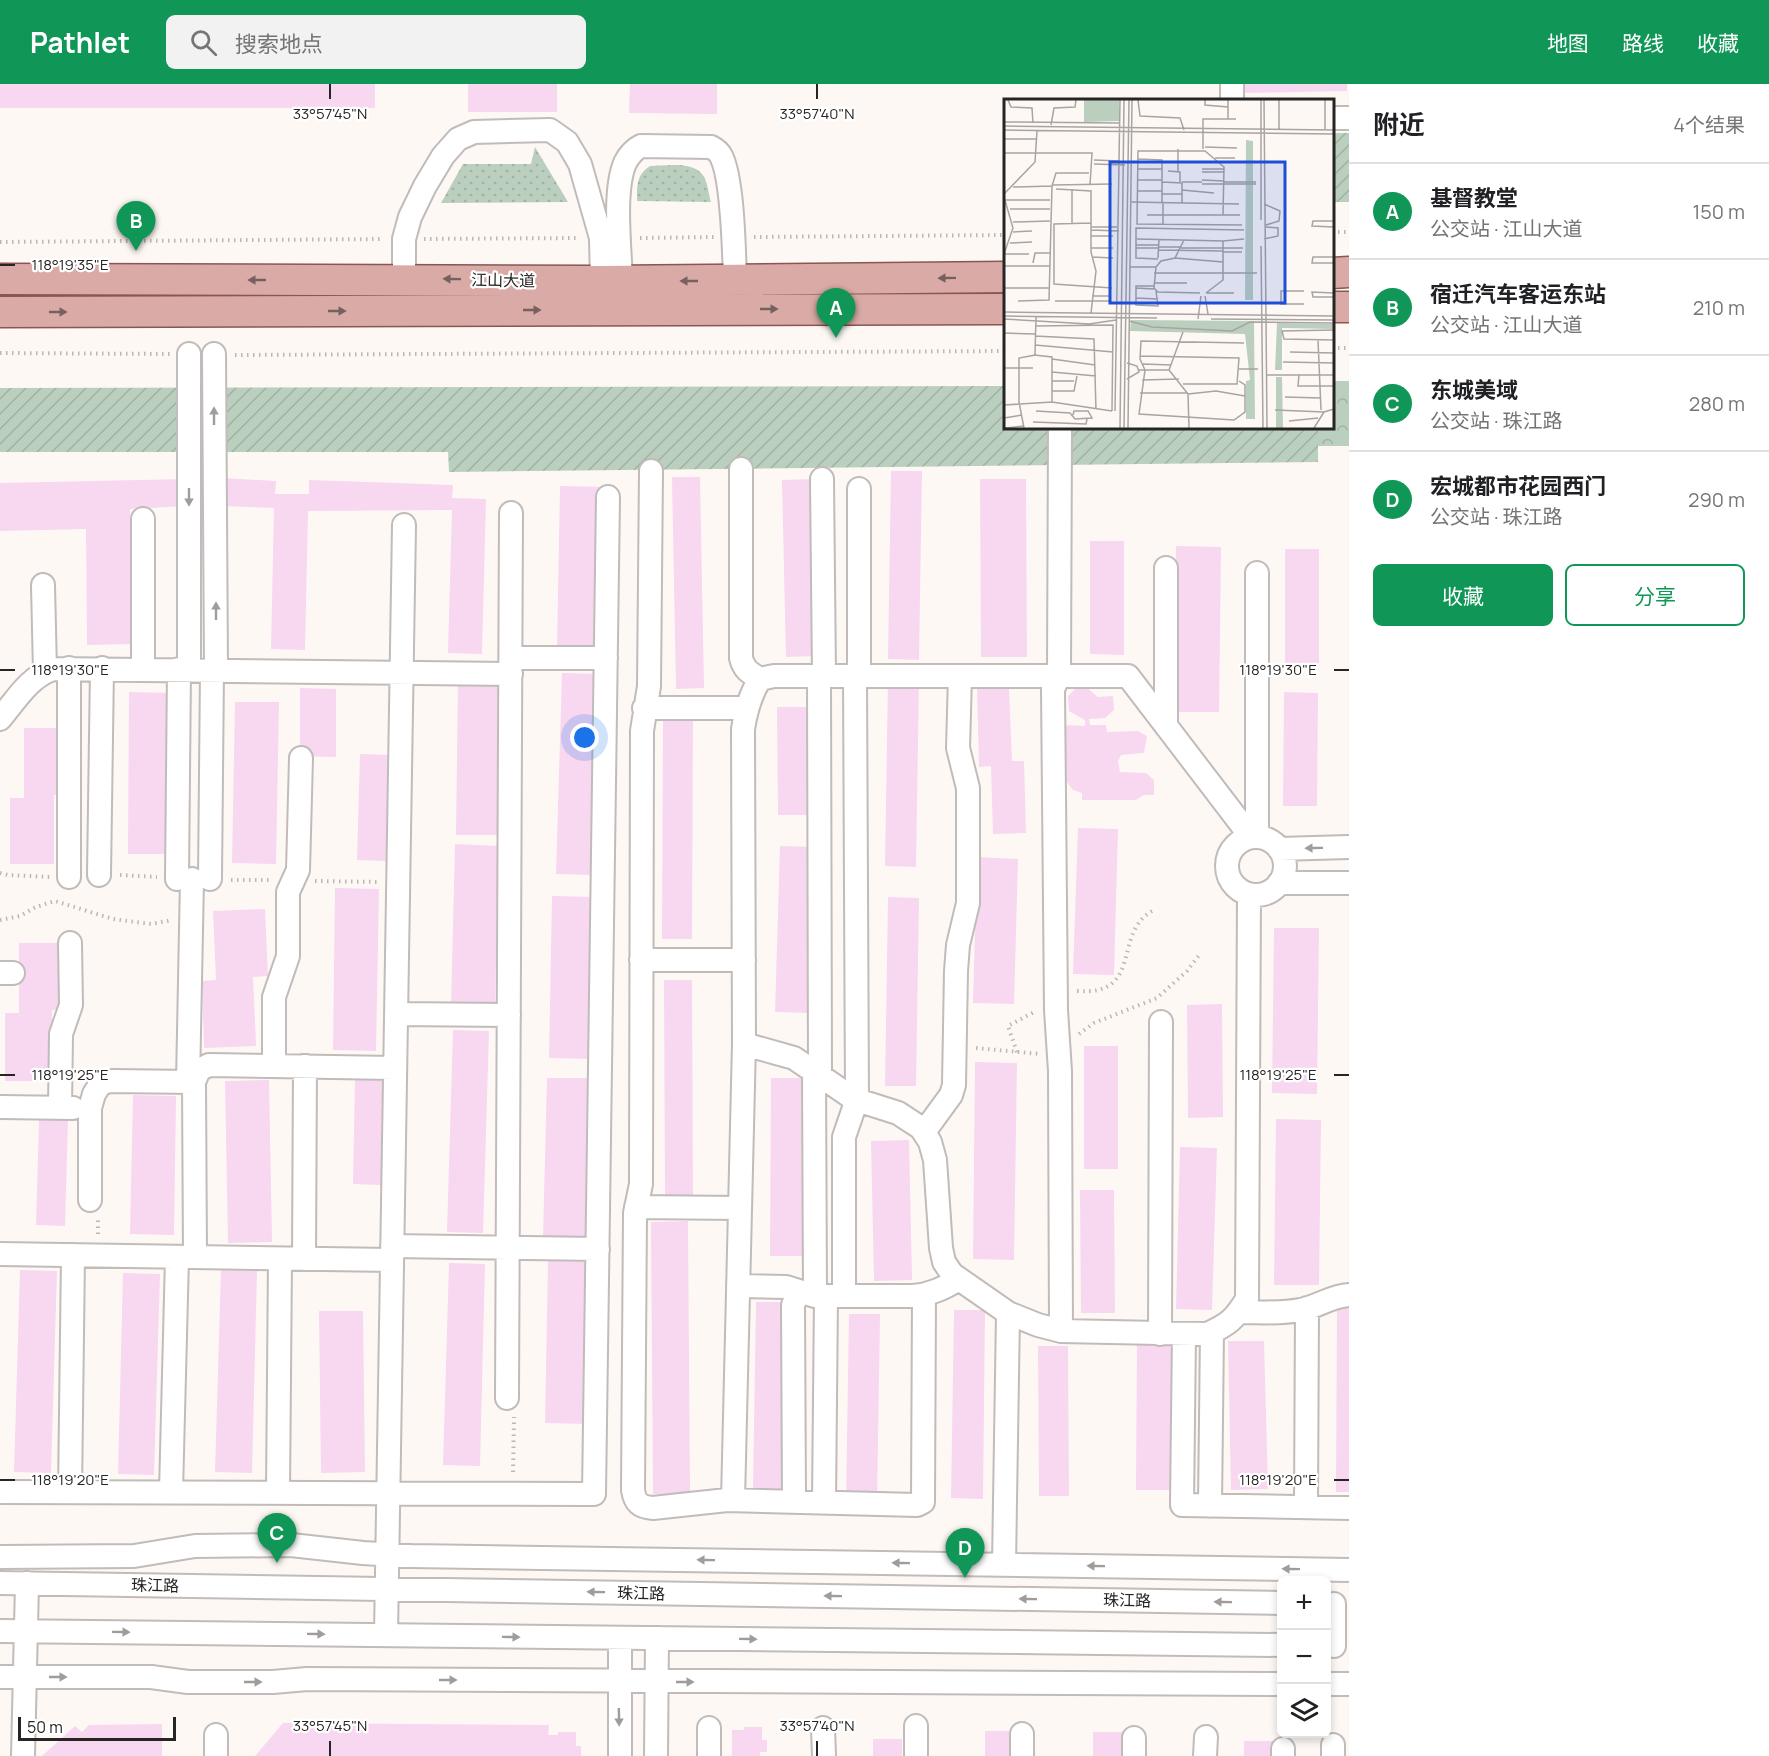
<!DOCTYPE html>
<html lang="zh">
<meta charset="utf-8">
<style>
:root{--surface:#fff;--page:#f2f2f2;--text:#202124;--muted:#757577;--line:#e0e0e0;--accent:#109757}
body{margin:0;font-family:Manrope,"Noto Sans SC",sans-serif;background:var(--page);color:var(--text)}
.controls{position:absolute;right:18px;bottom:18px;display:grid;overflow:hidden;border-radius:9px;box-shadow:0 3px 9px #0003}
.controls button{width:54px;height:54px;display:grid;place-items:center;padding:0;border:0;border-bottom:2px solid var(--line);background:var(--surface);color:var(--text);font:30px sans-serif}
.scale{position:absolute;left:18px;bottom:15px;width:158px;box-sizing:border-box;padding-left:6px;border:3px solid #272524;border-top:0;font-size:16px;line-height:21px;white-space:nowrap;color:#272524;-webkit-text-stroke:4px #fff;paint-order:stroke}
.you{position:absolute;left:585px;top:654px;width:21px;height:21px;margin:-15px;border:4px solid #fff;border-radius:50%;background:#1a73e8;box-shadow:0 0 0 9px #1a73e833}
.badge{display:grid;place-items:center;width:39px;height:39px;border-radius:50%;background:var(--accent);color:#fff;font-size:20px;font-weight:700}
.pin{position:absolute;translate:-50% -50px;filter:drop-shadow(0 2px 3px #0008)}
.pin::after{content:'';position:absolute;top:32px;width:21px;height:18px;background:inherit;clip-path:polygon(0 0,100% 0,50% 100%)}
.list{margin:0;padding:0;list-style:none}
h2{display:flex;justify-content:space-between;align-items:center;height:78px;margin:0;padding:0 24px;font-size:26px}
h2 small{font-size:20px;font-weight:400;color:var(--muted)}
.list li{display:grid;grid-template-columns:39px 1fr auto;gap:18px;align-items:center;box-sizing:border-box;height:96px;padding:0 24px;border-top:2px solid var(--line)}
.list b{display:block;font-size:22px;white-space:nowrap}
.list p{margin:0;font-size:20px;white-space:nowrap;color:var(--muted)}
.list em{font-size:20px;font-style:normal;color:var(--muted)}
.actions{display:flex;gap:12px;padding:18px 24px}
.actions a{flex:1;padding:14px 0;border:2px solid var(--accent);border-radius:9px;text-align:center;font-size:21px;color:var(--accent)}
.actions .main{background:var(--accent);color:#fff}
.icon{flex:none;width:33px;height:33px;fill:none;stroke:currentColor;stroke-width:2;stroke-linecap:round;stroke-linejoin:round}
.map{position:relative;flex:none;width:1349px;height:1672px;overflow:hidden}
header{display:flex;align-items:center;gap:36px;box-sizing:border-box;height:84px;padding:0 30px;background:var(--accent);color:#fff}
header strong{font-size:28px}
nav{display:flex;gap:33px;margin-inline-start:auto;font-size:21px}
.search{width:420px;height:54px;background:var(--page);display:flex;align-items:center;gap:15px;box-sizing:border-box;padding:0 21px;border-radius:9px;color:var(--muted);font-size:22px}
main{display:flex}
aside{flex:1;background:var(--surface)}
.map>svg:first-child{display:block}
</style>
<header>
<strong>Pathlet</strong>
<div class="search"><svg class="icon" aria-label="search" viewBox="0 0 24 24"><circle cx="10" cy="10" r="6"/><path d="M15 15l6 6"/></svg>搜索地点</div>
<nav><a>地图</a><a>路线</a><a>收藏</a></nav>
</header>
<main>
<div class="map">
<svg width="1349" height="1672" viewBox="0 0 1349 1672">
<defs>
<pattern id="grass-dots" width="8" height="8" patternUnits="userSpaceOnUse" patternTransform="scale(1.5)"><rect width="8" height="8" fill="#bbcfbe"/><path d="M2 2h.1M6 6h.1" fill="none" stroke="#a1b2a3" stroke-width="1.8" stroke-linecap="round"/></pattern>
<pattern id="park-crowns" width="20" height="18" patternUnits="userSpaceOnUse" patternTransform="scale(1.5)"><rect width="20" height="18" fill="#bbcfbe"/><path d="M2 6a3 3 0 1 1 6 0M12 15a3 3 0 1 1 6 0" fill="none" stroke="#a1b2a3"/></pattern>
<pattern id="garden-furrows" width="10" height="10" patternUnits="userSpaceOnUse" patternTransform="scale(1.5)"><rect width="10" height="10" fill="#bbcfbe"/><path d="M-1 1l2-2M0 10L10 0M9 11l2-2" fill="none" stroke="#a1b2a3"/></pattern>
</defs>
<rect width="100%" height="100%" fill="#fef8f5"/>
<!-- grass -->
<path fill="url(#grass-dots)" d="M535,63L568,118L441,119L463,80H531Z
M650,82C664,82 692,77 702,90C708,97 708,109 711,118L637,117C637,102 636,91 650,82Z"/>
<!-- park -->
<path fill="url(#park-crowns)" d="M1333,297H1349V362H1318V344H1332Z"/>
<!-- garden -->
<path fill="url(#garden-furrows)" d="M1332,49H1349V118H1333Z
M1005,302V344H1318V378L449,388L448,368H0V304Z"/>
<!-- building -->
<path fill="#f8d7f0" d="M0,0H375V24H0Z
M468,0H557V28H468Z
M630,0H717V30L629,29Z
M1240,0H1347V7L1240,9Z
M891,387H922L919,576L888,575Z
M672,393H700L704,604L676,605Z
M222,394L276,397L275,410H309V396L453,401L452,414L486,415L482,570L448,569L452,426L308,427L305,566L271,565L274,424L221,422Z
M186,395V422L130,425L131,560L87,561L86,445L0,447V399Z
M815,395L818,572L786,573L782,396Z
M980,395H1026L1027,573H981Z
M560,402L604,403L601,565L557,564Z
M1090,457H1124V571L1090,570Z
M1176,462L1221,463L1219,628H1174Z
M1285,465H1319V579H1285Z
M562,589L599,590L593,791L556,790Z
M888,594H919L916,783L885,782Z
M458,596L499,597L497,751H456Z
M1081,599L1098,613L1113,612L1114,626L1105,634L1089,635L1090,641H1106L1107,648L1138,647L1147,652L1144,669L1121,671L1118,677L1120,688L1146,689L1154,696V711H1144L1136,716H1082V709L1073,706L1066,697L1061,681L1062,645L1068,641L1085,642V636L1069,627L1068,612Z
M300,604L336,605V673L300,672Z
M1009,604L1012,677H1024L1026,749L993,750L991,682L979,683L977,605Z
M129,608L173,609L172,770H128Z
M1284,608L1318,609L1317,722H1283Z
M235,618H279L276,780L232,779Z
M777,623H809V731H778Z
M663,635H693L692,855H662Z
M24,644H61V711H54V780H10V714H24Z
M360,670L389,671L386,777L357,776Z
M1078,744L1118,745L1114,891L1073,890Z
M455,760L498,762L495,923L451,922Z
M780,762L814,763L810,929L775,928Z
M977,773L1018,775L1014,920L973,919Z
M335,804L379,805L376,967L333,966Z
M552,812L596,813L593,975L549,974Z
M888,813L919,814L916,1002H885Z
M265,825L268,892L253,893L256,962L204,964L202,897L216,896L213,827Z
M1274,844H1319L1317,1010L1272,1009Z
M19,859H64V926H52V997H5V929H19Z
M664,896H692L693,1113H665Z
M1222,920L1223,1033L1188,1034L1187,921Z
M453,946L489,947L483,1149L447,1148Z
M1084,962H1118V1085H1084Z
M975,978L1017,979L1014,1176L973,1175Z
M355,994L384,995L381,1101L353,1100Z
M547,994H591L587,1156L543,1155Z
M771,994H804L803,1172H770Z
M269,996L272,1158L228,1159L225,997Z
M133,1011L176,1012L174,1151L130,1150Z
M39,1035L68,1036L65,1142L36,1141Z
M1276,1035L1321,1036L1319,1201H1274Z
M909,1056L912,1196L874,1197L871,1057Z
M1180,1063L1217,1064L1212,1226L1176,1225Z
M1080,1106H1114L1115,1229H1081Z
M688,1137L690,1410H653L651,1138Z
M548,1177L592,1178L588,1340L545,1339Z
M449,1179L485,1180L480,1382L443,1381Z
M20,1186L57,1187L51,1389L14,1388Z
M221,1186L257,1187L252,1389L215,1388Z
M123,1189L160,1190L154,1391L118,1390Z
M756,1218H787L784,1407L753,1406Z
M1337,1218H1349V1408H1336Z
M954,1226H985L983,1415L951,1414Z
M319,1227H363L365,1388L321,1389Z
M849,1230H880L877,1419L846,1418Z
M1228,1257H1264L1268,1405L1231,1406Z
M1137,1258H1173L1172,1406H1136Z
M1038,1262H1068L1069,1412H1039Z
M283,1639L549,1641L548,1651H558V1648H576V1662H581V1672H255Z
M162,1640V1672H42L75,1642L82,1648L89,1641Z
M744,1643H762V1656H767V1668H760V1672H732V1646H744Z
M985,1647H1015V1672H985Z
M1093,1648H1123V1672H1093Z
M873,1655H902V1672H873Z
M1244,1657H1273V1672H1244Z"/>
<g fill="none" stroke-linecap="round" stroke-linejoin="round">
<defs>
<path id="minor" d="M1232,0V16
M1332,34H1349
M404,195V155L410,133L425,102L443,72L458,55L474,48L550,46L567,58L580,80L601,154L602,197
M621,197C620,165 613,107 625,79C629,71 633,66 641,62L711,63C715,65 719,68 721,72C733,95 734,168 735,196
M189,270V585
M214,270L216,585
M1060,344L1059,592L1053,605L1056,926L1060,987L1061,1247
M741,385V574C744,586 750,589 760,595
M651,387L649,602L642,647L641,1100L635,1129L633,1406C635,1419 640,1423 653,1424L727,1416L917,1421L923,1418L924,1211
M822,395L824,592
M859,405V592
M143,435V585
M1166,484V642
M43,501L45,588
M511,574H606
M69,584V793
M819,592L820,991
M644,624H746
M0,635C16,616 29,593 53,585L511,590
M1257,753V489
M1227 782a29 29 0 1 1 58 0a29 29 0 1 1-58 0Z
M1279,765L1349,763
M99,791L102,584
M177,795L179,585
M210,795L212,585
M1279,799H1349
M641,876H744
M0,889H13
M396,930L509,931
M744,960L794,974L854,1015L898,1029L921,1044L930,1058L935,1076L941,1164L944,1178L952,1190L1008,1229L1038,1241L1061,1247L1207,1250C1228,1241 1235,1235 1247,1215L1249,810
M274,982V913L288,872V808L298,786L301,674
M814,988L815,1212
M188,998L192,795
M0,1023L73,1024
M60,1024L61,950L71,921L70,859
M924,1048L951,1011L954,1001L956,887L958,861L968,819V704L958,664L960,592
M90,1116V1024L94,1010L101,999L112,997L194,998
M636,1123L740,1124
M392,1162L598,1165
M0,1170L392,1176
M195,1173L194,998L199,986L209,981L395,984
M304,1175L305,982
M738,1202L786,1203L815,1212H912C930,1211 944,1204 959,1195
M844,1212V1053L857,1015L855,592
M1239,1228C1259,1228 1281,1230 1300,1226C1317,1223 1331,1212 1349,1211
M1160,1250L1161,938
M1184,1250L1182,1421L1349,1424
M507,1314L511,429
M0,1408L594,1410L608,413
M70,1408L73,1171
M171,1408L177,1173
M278,1409L280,1175
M733,1416L744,960L743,645C746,626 750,611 760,595L774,592H1128L1251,753
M794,1418L793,1221L799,1207
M824,1418L826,1212
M1210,1422L1212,1248
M1306,1423L1307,1224
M0,1473L134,1472L195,1462L291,1461L363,1469L411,1472L1349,1486
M1004,1481L1008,1229
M0,1499L1282,1519
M1334,1520V1562
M0,1547L1282,1561
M386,1551L404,441
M620,1554V1672
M0,1593H151L188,1598H273L307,1595L1282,1600
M1326,1600H1349
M709,1644V1672
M823,1644L824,1672
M216,1651V1672
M1283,1665V1672
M23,1672L27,1499
M656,1672L657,1554
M916,1672V1642
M1022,1672V1650
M1134,1672V1654
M1205,1672L1206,1653
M1333,1672V1661"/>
<path id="major" d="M1332,189L1349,188
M0,195L602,197L1005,193
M1332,223H1349
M0,228L1005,225"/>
</defs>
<!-- minor casing -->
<use href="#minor" stroke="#c1bbb9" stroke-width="26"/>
<!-- major casing -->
<use href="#major" stroke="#8a5652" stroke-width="33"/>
<!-- path -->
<path stroke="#bcb7b5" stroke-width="4" stroke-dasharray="1.5 4.5" stroke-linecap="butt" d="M1332,148H1349
M754,153L1005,151
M640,154L714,153
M424,155L579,154
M0,158L384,155
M1332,264H1349
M0,269L170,270
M235,271L1005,267
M0,789L8,791L50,793
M120,791L157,793
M231,796H271
M315,797L379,798
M0,836L20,832L36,823L55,817L113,835L151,840L172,836
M1077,907C1144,912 1112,850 1152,827
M1079,950L1094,939L1157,914L1187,887L1200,870
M976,964L1040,970
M1017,968L1008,942L1036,927
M98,1150V1134
M513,1388L514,1333"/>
<!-- minor -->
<use href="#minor" stroke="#fff" stroke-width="22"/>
<!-- major -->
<use href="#major" stroke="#d9aaa6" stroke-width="30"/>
</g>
<!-- one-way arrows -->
<defs><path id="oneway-solid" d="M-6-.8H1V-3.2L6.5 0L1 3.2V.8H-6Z" transform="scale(1.5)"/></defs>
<g fill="#77615e">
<use href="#oneway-solid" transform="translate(947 194) rotate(179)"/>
<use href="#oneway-solid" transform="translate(452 195) rotate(-179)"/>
<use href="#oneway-solid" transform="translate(257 196) rotate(-180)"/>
<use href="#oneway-solid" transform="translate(689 197) rotate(180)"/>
<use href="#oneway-solid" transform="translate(769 225)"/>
<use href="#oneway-solid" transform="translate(532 226)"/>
<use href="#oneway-solid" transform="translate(337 227)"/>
<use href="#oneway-solid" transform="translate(58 228)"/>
</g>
<g fill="#9e9d9c">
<use href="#oneway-solid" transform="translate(214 332) rotate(-90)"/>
<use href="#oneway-solid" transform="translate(189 413) rotate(90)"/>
<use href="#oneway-solid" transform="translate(216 527) rotate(-90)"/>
<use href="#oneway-solid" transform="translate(1314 764) rotate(179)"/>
<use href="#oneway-solid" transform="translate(706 1476) rotate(-179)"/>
<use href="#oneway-solid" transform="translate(901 1479) rotate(-179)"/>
<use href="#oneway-solid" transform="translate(1096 1482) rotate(-179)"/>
<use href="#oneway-solid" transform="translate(1291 1485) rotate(-179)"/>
<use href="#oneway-solid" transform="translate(596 1508) rotate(-179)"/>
<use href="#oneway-solid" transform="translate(833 1512) rotate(-179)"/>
<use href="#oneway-solid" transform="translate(1028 1515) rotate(-179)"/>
<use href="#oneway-solid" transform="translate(1223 1518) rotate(-179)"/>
<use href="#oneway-solid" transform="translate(121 1548) rotate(1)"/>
<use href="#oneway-solid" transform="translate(316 1550) rotate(1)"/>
<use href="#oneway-solid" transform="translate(511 1553) rotate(1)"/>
<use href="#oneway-solid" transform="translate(748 1555) rotate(1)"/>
<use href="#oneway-solid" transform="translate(58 1593)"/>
<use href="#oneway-solid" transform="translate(448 1596)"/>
<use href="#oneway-solid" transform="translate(253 1598)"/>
<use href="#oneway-solid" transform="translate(685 1598)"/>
<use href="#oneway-solid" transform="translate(619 1633) rotate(89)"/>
</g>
<!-- ticks -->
<path fill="none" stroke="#272524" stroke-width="2" d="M330,0V15M817,0V15M0,181H15M0,586H15M1334,586H1349M0,991H15M1334,991H1349M0,1396H15M1334,1396H1349M330,1657V1672M817,1657V1672"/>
<g text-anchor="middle" stroke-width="4.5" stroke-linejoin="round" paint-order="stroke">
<!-- street labels -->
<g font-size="16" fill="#272524" stroke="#fff">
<text transform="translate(503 196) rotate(1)" y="6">江山大道</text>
<text transform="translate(155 1501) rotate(1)" y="6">珠江路</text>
<text transform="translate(641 1509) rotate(1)" y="6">珠江路</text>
<text transform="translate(1127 1516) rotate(1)" y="6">珠江路</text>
</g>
</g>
<!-- overview -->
<g transform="translate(1004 15)">
<rect width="330" height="330" fill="#fef8f5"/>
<path d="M80,1H115V22L80,23Z" fill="#bbcfbe"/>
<path d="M242,41L249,42V201H241ZM127,221L250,222L251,320H242V282L246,281L241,235L126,232ZM273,224L330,225V230L278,229V271H271ZM272,278H278L279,329H272Z" fill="#bbcfbe"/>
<path fill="none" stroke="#a8a4a1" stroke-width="1.5" d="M4,1L7,8L28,9L29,24M134,1L136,17L176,19L180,31M201,1V6L224,8M224,1V20M257,1V121M260,1L263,329M275,1V30M0,23L115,24M47,26L50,9L71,8L72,1M0,27L330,31M321,30V1M0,31L330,35M0,40H32M201,48L233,49M199,50V20H232M0,54H88L86,86M211,59H231M134,60L158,61V104M90,61L116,62M90,65L121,66M133,70H158M198,70H220M164,72L176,73V83M174,72V50M198,73H220M133,81H158M198,81L220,82M158,83L178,84V104M178,83H198M220,83H252M198,85H219M219,85H252M49,86L108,85M9,88L48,87L52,74H85M52,90L87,92V153L92,172L87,214M68,90V125M178,91L210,94M133,92H158M0,95L31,63L33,32M158,95H178M0,98L9,129L0,155M2,101H46M126,103L235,105M260,105L276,112L275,122L262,126M6,110H46M143,116H236M219,116L220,68L201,52H134L133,125L238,126M330,122H309L308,127L330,128M9,123L46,122M87,124L50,125V185L108,189M159,125V104M87,128H113M87,131L115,132M9,133L28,132M87,137H109M133,140L219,142V181L202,194M260,140L274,137V129L262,128M180,141L171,159L157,162L152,168L150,189L154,193L196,194M219,142L240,140M6,144L28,143M132,146H154M257,147L259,329M154,148H176M87,149H109M132,149H154M177,149H219M219,149H239M154,151L219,152M219,153H238M0,155H25M88,158L109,159M330,158H309L308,164H330M154,159L155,140M171,159L219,163M154,160L132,159V129L240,131M29,164L31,154H46M0,167H46M126,168H152M150,174H253M150,184H183M150,187H132V206L154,207L152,192M0,189H46M132,189L150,190M202,194H230M330,194L308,193L309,198H330M88,197H107M201,197L204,215M132,199L153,200M14,202L45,201L48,87M51,202H107M300,205H277V192H300M0,213L330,217M0,217L153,219M0,220L85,225L112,221M194,220L197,197M207,220L330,221M125,222L148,228L228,232L246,223L330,224M31,227L109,226L108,312M330,231L278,232L280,240L330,241M0,234L31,235M31,237L90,240L92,311M314,241L317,311M31,246L109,253M286,253L330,254M30,256L48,258V303M136,257L235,259L233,285H179M48,260L91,266M279,263L330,264M139,265L167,266M0,269H29M235,270H254M135,271H165L179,233M165,271L184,295L185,329M48,273L92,277M263,276H330M295,276L294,287H330M123,280L135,273L133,267L123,264M138,281L175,280M48,282H70M235,282L241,286V313L230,321L135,315L141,271L136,260L137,242L240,244M48,292H70L73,277M136,294H184M184,295L212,292L241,297M281,298L317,299M0,306L48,303L108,312M271,311L320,313M32,312L66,314L71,320L88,319L84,312H70L69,316M111,312L116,1M0,319L18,316M285,322L314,319M29,323L82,325L83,320M1,329L20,327M20,329L15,303V259L31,256L32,217M116,329L120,1M120,329L125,1M124,329L128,1M310,329L320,313L330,310"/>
<path fill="#1d4ed8" fill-opacity="0.15" stroke="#1d4ed8" stroke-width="3" d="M106,63H281V204H106Z"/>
<rect width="330" height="330" fill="none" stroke="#272524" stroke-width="3"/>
</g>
<g font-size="15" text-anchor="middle" fill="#272524" stroke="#fff" stroke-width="4.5" stroke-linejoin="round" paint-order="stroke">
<text x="330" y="35">33°57'45"N</text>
<text x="817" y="35">33°57'40"N</text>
<text x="70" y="186">118°19'35"E</text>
<text x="1278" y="591">118°19'30"E</text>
<text x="70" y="591">118°19'30"E</text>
<text x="1278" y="996">118°19'25"E</text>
<text x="70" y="996">118°19'25"E</text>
<text x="1278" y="1401">118°19'20"E</text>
<text x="70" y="1401">118°19'20"E</text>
<text x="330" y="1647">33°57'45"N</text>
<text x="817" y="1647">33°57'40"N</text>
</g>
</svg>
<div class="controls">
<button>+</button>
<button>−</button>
<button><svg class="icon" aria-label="layers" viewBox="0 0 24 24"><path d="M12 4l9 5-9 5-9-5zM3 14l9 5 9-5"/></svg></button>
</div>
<div class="scale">50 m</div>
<div class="you"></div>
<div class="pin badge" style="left:836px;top:254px">A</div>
<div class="pin badge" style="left:136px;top:167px">B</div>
<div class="pin badge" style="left:277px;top:1479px">C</div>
<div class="pin badge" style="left:965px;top:1494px">D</div>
</div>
<aside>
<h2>附近<small>4个结果</small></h2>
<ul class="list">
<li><span class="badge">A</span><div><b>基督教堂</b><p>公交站 · 江山大道</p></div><em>150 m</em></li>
<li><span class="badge">B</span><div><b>宿迁汽车客运东站</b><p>公交站 · 江山大道</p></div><em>210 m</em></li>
<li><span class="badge">C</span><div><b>东城美域</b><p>公交站 · 珠江路</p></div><em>280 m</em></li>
<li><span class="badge">D</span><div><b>宏城都市花园西门</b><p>公交站 · 珠江路</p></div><em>290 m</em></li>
</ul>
<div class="actions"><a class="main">收藏</a><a>分享</a></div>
</aside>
</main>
